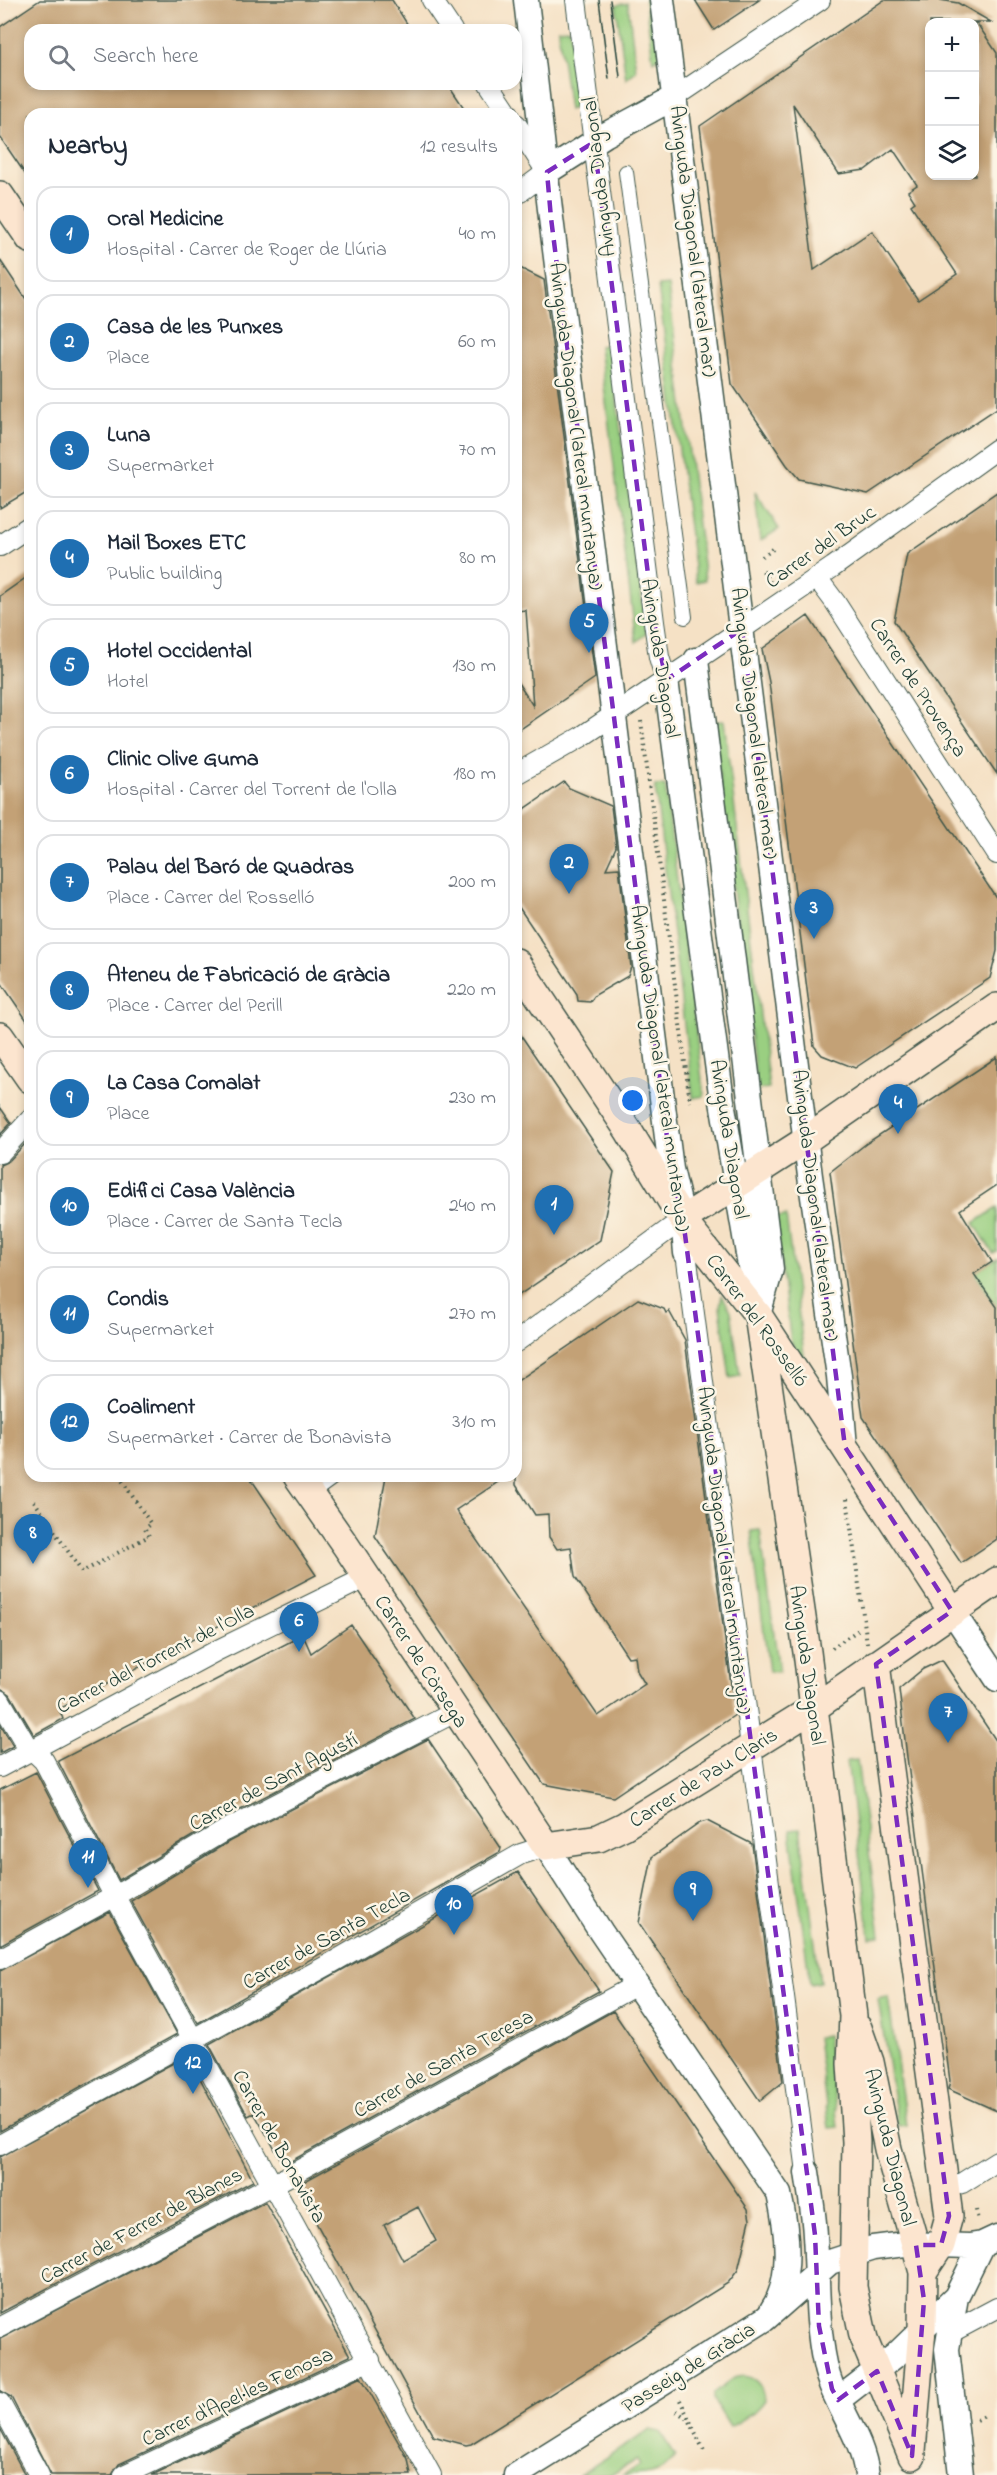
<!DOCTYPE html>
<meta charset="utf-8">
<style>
:root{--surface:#fff;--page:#f6f6f7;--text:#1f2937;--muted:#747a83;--line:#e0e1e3;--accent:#1f6fb2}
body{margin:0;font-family:"Indie Flower",sans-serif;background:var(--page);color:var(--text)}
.controls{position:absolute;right:18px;top:18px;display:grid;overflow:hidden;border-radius:12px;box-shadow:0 3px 9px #0003}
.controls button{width:54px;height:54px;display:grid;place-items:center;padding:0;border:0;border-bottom:2px solid var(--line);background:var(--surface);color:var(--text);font:30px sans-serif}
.you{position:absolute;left:633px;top:1101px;width:21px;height:21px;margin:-15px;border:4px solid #fff;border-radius:50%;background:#1a73e8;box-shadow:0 0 0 9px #1a73e833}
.badge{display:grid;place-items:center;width:39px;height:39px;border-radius:50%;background:var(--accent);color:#fff;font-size:20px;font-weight:700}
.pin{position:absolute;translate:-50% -50px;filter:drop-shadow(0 2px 3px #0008)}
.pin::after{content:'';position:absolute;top:32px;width:21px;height:18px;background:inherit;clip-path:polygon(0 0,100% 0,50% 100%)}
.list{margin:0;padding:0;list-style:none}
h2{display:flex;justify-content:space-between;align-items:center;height:78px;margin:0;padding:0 24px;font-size:26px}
h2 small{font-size:20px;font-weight:400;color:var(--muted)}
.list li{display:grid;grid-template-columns:39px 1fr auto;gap:18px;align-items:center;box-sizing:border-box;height:96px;margin:0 12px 12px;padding:0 12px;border:2px solid var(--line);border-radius:18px}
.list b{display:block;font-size:22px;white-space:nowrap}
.list p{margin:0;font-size:20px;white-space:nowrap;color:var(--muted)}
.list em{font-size:20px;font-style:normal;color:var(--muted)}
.icon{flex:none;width:33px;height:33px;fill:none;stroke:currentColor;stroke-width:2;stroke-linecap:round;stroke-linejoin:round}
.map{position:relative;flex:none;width:997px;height:2475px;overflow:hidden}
.search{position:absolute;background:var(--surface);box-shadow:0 3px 9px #0003;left:24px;top:24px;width:498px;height:66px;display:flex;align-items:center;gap:15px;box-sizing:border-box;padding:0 21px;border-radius:18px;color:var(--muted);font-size:22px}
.panel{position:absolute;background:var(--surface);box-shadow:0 3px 9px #0003;left:24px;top:108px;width:498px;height:1374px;border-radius:18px}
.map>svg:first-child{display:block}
</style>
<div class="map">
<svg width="997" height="2475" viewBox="0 0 997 2475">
<rect width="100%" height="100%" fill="#fcf5e5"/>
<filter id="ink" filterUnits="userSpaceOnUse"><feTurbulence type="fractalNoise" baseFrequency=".0167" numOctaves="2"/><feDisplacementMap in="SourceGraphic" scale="12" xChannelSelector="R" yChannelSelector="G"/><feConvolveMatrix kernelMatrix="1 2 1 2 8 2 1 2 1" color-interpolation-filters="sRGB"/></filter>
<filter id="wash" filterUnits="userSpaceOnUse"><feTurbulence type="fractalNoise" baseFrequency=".008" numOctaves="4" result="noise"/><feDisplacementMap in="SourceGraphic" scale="24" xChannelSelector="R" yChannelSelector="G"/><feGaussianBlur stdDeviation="1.35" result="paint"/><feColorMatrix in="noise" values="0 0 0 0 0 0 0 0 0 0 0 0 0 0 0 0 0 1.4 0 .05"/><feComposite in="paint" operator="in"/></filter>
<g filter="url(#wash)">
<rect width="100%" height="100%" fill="#f5e1c5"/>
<!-- green -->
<path fill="#9acf81" stroke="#5c865a" stroke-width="1.5" d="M645,0H653L660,56L653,61Z
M628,3L636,71L626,79L616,5Z
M570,28L580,105L569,110L558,29Z
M668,285L705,580L696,582L658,286Z
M610,344L646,634L636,642L599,346Z
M755,492L779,529L760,541Z
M724,721L769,1088L757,1090L713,722Z
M665,785L704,1096L693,1098L655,786Z
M997,1208V1251L993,1253L974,1223Z
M786,1216L805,1363L791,1342L775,1218Z
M997,1258V1308L975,1273Z
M722,1295L731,1311L740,1376L730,1378L720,1307Z
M760,1530L779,1671L769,1672L751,1531Z
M857,1760L880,1936L870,1938L847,1761Z
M800,1829L820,1982L810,1984L790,1830Z
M888,1997L906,2125L898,2126L878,1999Z
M827,2035L838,2127L829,2128L817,2037Z
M744,2376C757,2378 763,2387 764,2400L755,2412L730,2427L713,2400V2394L734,2378Z
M650,2430L660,2432L675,2456C664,2475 643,2475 623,2475L640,2465L637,2459L611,2475H579Z"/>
<g id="blocks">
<!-- building -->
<path fill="#c3a176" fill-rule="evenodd" d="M40,0H392L411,30H30V84H448L468,114H30V181L0,137V27Z
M695,0H759L714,30Z
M884,0H940L958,3L991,22H976L997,53V408L868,494L799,479L787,465L732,384L700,126ZM930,22H975V176H930ZM793,104L839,174L865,170L893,149L917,185L908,191L915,202L911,205L957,274L918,300L872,231L814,270Z
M0,260L30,305V490L0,508Z
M516,266L544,280L595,678L516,732V680L533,706L526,610L516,611Z
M997,492V774L894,621L907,554Z
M30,575V1025L0,981V596Z
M808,616L997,899V951L990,978L855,1068L822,1055L814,1046L769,682L762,649Z
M564,782L569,788L611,806L616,847L606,869L619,868L631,967L628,976L595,995L590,1002L578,1001L577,994L516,903V815Z
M516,1028L614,1172L600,1240L516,1297Z
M997,1057V1185L960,1210L992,1262L974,1274L997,1307V1539L961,1563L863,1417L830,1172L867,1143Z
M0,1107L11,1123L0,1135Z
M25,1144L30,1151V1476H249L316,1575L59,1709L63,1719L34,1735L10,1694L0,1688V1165L9,1161Z
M638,1299L664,1309L666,1313L669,1311L685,1340L735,1715L613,1797L544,1784L375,1536L386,1476H507L456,1510L598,1716L645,1684L637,1671L635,1656L628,1657L575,1577L571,1547L557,1549L549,1537L548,1514L535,1515L516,1485V1382Z
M351,1625L415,1719L219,1820L119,1880L58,1761L303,1635L311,1653Z
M942,1660L997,1742V2111L948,2089L950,2081L907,1757L899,1689L923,1669Z
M0,1724L13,1746L0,1753Z
M428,1739L501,1848L500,1852L198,2023L131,1901L230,1841Z
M36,1772L98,1891L0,1945V1790Z
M707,1821L752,1844L783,2082L760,2101L639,1923L652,1857L700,1823Z
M518,1872L599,1991L284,2165L254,2113L248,2116L209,2044Z
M110,1912L177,2034L0,2131V1971Z
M613,2011L748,2209L750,2220L738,2270L728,2283L471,2444L466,2445L433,2436L296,2186ZM418,2207L436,2241L403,2260L384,2225Z
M188,2055L253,2181L0,2313V2157Z
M265,2202L350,2356L119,2464L112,2475H51L11,2397L0,2391V2339Z
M361,2377L408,2459L411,2475H152Z
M0,2428L25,2475H0Z"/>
</g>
</g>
<g filter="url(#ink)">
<use href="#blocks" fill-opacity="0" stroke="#3f564a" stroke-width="1.5"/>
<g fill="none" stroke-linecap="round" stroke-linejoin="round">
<defs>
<path id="pedestrian" d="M626,172L685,617"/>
<path id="minor" d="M432,0L452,30
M576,0L654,622L659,657L666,680
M489,84L509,114
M675,97L820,0
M516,124L547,172L516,195
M0,546L30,526
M817,578L835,602L997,854
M516,774L581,737L720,644L833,567L997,449
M0,1153L30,1120
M686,1253L807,2172
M516,1342L683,1219
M308,1492L330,1476
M0,1700L25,1743L44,1761L108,1884L431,2475
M0,1767L218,1650L367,1577
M0,1959L115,1896L224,1831L455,1712
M0,2145L328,1965L521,1854L546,1846
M945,2188L962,2183L997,2161
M0,2327L285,2178L636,1985
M948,2334L997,2308
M0,2403L39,2475
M124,2475L370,2360"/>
<path id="tertiary" d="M526,0L551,218L671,1169L683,1219L686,1253
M662,0L810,1176L839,1376L845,1447
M547,172L605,135L675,97
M696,660L771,1269L758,1315
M666,680L722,1101L757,1307
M952,1611L997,1679
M546,1846L601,1932L779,2194C787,2229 794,2278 772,2310
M807,2172C810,2193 814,2214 815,2236C818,2279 816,2322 825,2364C833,2404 862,2434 867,2475
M956,2297L947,2349L961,2475
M838,2400L896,2355L956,2297L982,2244
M516,2475L765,2319L830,2262L873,2248L905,2244L969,2246L982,2244L997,2237"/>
<path id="secondary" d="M0,195L30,239
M516,962L628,1130L686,1225L758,1315L952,1611
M0,1036L30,1079
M683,1219L800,1144L997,1007
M758,1315L807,1652L853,2016L851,2064L856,2142L853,2287L864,2340L912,2456
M297,1476L346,1546L546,1846L599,1838L624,1826L814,1708L997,1581
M876,1664L949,2216L941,2245L923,2272
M858,2028L870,2062L888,2149L923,2272L922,2329L912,2451"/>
</defs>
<!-- pedestrian casing -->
<use href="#pedestrian" stroke="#3f564a" stroke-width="16"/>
<!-- minor casing -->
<use href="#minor" stroke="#3f564a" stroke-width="22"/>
<!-- tertiary casing -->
<use href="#tertiary" stroke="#3f564a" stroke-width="27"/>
<!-- secondary casing -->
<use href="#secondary" stroke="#3f564a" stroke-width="30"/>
<!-- path -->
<path stroke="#3f564a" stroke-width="4" stroke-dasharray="1.5 4.5" stroke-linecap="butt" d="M516,231L526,225
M762,557L773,549
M763,571L770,582
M641,721L690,1102
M29,1346H30
M847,1499L867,1643
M34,1501L82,1572L149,1536L145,1529L151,1524L119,1476
M832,1648L861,1628
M976,2210L978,2221
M680,2400L704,2451
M676,2411L688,2419
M977,2420L985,2416"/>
<!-- pedestrian -->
<use href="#pedestrian" stroke="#fff" stroke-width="14"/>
<!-- minor -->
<use href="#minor" stroke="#fff" stroke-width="20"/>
<!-- tertiary -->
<use href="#tertiary" stroke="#fff" stroke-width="24"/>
<!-- secondary -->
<use href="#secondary" stroke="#fce5cf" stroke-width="27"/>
<!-- tram -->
<path stroke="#1f3d34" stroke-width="1.5" d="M599,0L609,79
M610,0L620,77"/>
</g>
</g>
<!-- marked area -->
<path fill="none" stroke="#7b2cbf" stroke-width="4.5" stroke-dasharray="12 8" stroke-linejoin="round" d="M594,142L654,622L666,680L742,629L845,1447L952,1611L876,1664L949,2216L941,2245H916L924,2300L912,2456L877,2371L838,2400L832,2389L819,2326L815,2235L683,1219L671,1169L551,218L547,172Z"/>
<g text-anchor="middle" stroke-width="5" stroke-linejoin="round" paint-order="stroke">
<!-- street labels -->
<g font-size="21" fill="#1f3d34" stroke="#fcf5e5">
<text transform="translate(598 177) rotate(-97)" y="7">Avinguda Diagonal</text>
<text transform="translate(694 241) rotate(83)" y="7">Avinguda Diagonal (lateral mar)</text>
<text transform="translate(577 426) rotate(83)" y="7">Avinguda Diagonal (lateral muntanya)</text>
<text transform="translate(820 546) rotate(-35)" y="7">Carrer del Bruc</text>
<text transform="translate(661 658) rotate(81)" y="7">Avinguda Diagonal</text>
<text transform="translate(919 687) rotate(57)" y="7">Carrer de Provença</text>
<text transform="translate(755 723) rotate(83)" y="7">Avinguda Diagonal (lateral mar)</text>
<text transform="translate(661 1068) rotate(82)" y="7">Avinguda Diagonal (lateral muntanya)</text>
<text transform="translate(730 1139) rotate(81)" y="7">Avinguda Diagonal</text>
<text transform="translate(816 1205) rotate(83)" y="7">Avinguda Diagonal (lateral mar)</text>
<text transform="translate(758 1320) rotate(54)" y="7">Carrer del Rosselló</text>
<text transform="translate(725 1550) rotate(83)" y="7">Avinguda Diagonal (lateral muntanya)</text>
<text transform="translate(155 1658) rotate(-27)" y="7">Carrer del Torrent de l'Olla</text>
<text transform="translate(422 1661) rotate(57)" y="7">Carrer de Còrsega</text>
<text transform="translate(808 1665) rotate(82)" y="7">Avinguda Diagonal</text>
<text transform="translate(703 1777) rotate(-32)" y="7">Carrer de Pau Claris</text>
<text transform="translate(273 1781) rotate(-28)" y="7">Carrer de Sant Agustí</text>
<text transform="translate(326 1938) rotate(-29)" y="7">Carrer de Santa Tecla</text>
<text transform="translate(443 2063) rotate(-29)" y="7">Carrer de Santa Teresa</text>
<text transform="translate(280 2146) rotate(61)" y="7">Carrer de Bonavista</text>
<text transform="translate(891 2147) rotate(76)" y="7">Avinguda Diagonal</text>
<text transform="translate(141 2225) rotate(-28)" y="7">Carrer de Ferrer de Blanes</text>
<text transform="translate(688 2367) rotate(-32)" y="7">Passeig de Gràcia</text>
<text transform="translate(237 2396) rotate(-25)" y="7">Carrer d'Apel·les Fenosa</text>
</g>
</g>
</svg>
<div class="controls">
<button>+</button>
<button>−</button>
<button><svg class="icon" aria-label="layers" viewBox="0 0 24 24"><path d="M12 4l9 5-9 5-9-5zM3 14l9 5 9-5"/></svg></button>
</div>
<div class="you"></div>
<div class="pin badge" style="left:554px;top:1235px">1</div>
<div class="pin badge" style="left:569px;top:894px">2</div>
<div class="pin badge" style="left:814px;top:939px">3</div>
<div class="pin badge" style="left:898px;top:1134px">4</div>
<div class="pin badge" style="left:589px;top:653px">5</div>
<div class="pin badge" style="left:299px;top:1652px">6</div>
<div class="pin badge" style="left:948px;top:1743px">7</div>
<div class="pin badge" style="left:33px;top:1564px">8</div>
<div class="pin badge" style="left:693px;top:1921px">9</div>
<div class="pin badge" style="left:454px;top:1935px">10</div>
<div class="pin badge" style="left:88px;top:1888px">11</div>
<div class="pin badge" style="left:193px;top:2094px">12</div>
<div class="search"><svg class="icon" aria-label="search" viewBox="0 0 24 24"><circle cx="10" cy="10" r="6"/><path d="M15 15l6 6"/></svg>Search here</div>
<section class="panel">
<h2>Nearby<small>12 results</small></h2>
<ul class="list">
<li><span class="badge">1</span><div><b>Oral Medicine</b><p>Hospital · Carrer de Roger de Llúria</p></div><em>40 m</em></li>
<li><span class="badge">2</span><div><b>Casa de les Punxes</b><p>Place</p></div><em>60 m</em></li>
<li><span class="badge">3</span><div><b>Luna</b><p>Supermarket</p></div><em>70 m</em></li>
<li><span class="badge">4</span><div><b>Mail Boxes ETC</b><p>Public building</p></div><em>80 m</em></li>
<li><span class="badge">5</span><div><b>Hotel Occidental</b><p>Hotel</p></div><em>130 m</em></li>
<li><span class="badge">6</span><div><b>Clinic Olive Guma</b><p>Hospital · Carrer del Torrent de l'Olla</p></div><em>180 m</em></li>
<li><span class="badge">7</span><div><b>Palau del Baró de Quadras</b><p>Place · Carrer del Rosselló</p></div><em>200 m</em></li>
<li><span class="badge">8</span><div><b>Ateneu de Fabricació de Gràcia</b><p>Place · Carrer del Perill</p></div><em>220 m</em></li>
<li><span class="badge">9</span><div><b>La Casa Comalat</b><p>Place</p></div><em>230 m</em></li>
<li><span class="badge">10</span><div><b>Edifici Casa València</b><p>Place · Carrer de Santa Tecla</p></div><em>240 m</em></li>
<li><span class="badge">11</span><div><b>Condis</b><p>Supermarket</p></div><em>270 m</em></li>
<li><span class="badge">12</span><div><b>Coaliment</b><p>Supermarket · Carrer de Bonavista</p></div><em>310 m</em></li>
</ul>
</section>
</div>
